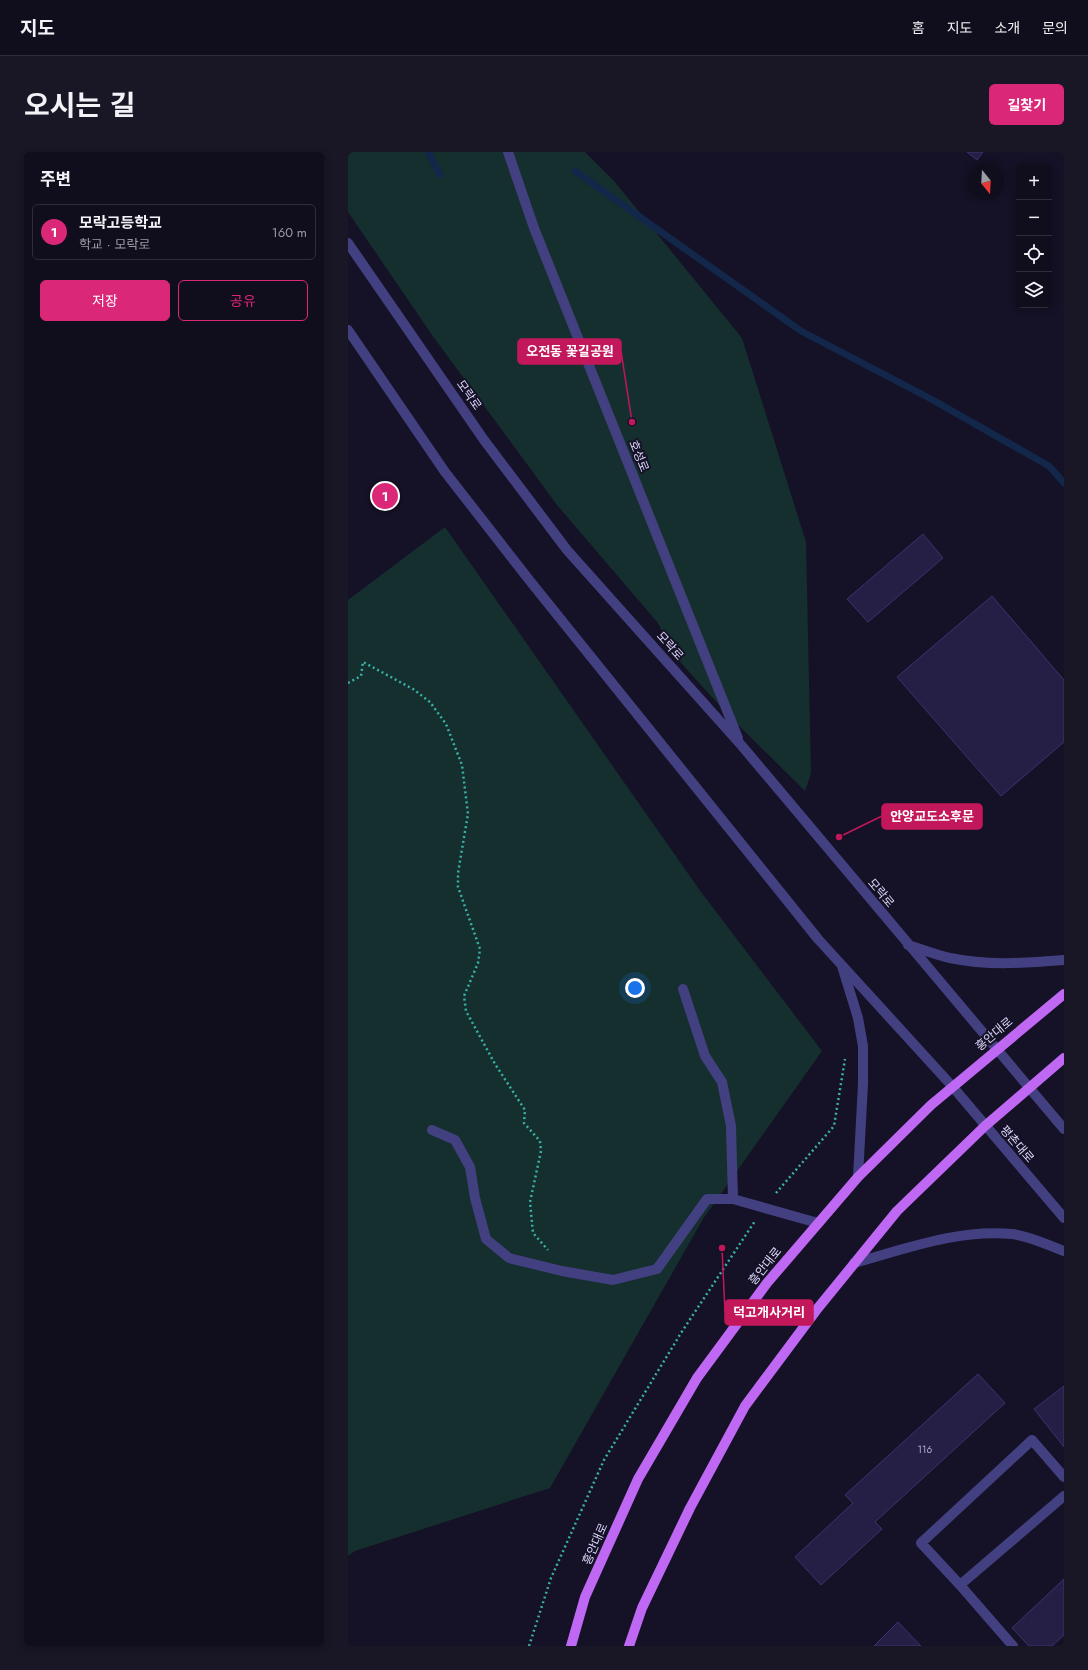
<!DOCTYPE html>
<html lang="ko">
<meta charset="utf-8">
<style>
:root{--surface:#100d1c;--page:#191625;--text:#f1f3f6;--muted:#9c9ca3;--line:#302d3b;--accent:#db2777}
body{margin:0;font-family:Jost,"Noto Sans KR",sans-serif;background:var(--page);color:var(--text)}
.controls{position:absolute;right:12px;top:12px;display:grid;overflow:hidden;border-radius:6px;box-shadow:0 2px 10px #0003}
.controls button{width:36px;height:36px;display:grid;place-items:center;padding:0;border:0;border-bottom:1px solid var(--line);background:var(--surface);color:var(--text);font:20px sans-serif}
.compass{position:absolute;left:620px;top:12px;width:36px;height:36px;border-radius:50%;background:var(--surface);box-shadow:0 2px 10px #0003;rotate:162deg}
.you{position:absolute;left:287px;top:836px;width:14px;height:14px;margin:-10px;border:3px solid #fff;border-radius:50%;background:#1a73e8;box-shadow:0 0 0 6px #1a73e833}
.badge{display:grid;place-items:center;width:26px;height:26px;border-radius:50%;background:var(--accent);color:#fff;font-size:13px;font-weight:700}
.pin{position:absolute;translate:-50% -50%;border:2px solid #fff;box-shadow:0 1px 4px #0006}
.list{margin:0;padding:0;list-style:none}
h2{display:flex;justify-content:space-between;align-items:center;height:52px;margin:0;padding:0 16px;font-size:17px}
h2 small{font-size:13px;font-weight:400;color:var(--muted)}
.list li{display:grid;grid-template-columns:26px 1fr auto;gap:12px;align-items:center;box-sizing:border-box;height:56px;margin:0 8px 8px;padding:0 8px;border:1px solid var(--line);border-radius:6px}
.list b{display:block;font-size:15px;white-space:nowrap}
.list p{margin:0;font-size:13px;white-space:nowrap;color:var(--muted)}
.list em{font-size:13px;font-style:normal;color:var(--muted)}
.actions{display:flex;gap:8px;padding:12px 16px}
.actions a{flex:1;padding:9px 0;border:1px solid var(--accent);border-radius:6px;text-align:center;font-size:14px;color:var(--accent)}
.actions .main{background:var(--accent);color:#fff}
.icon{flex:none;width:22px;height:22px;fill:none;stroke:currentColor;stroke-width:2;stroke-linecap:round;stroke-linejoin:round}
.map{position:relative;flex:none;width:716px;height:1494px;overflow:hidden;border-radius:6px}
header{display:flex;align-items:center;gap:24px;box-sizing:border-box;height:56px;padding:0 20px;background:var(--surface);border-bottom:1px solid var(--line)}
header strong{font-size:19px}
nav{display:flex;gap:22px;margin-inline-start:auto;font-size:14px}
.intro{display:flex;align-items:center;justify-content:space-between;box-sizing:border-box;height:96px;padding:0 24px}
h1{margin:0;font-size:28px}
.button{padding:10px 18px;border-radius:6px;background:var(--accent);color:#fff;font-size:14px;font-weight:700}
main{display:flex;gap:24px;padding:0 24px}
aside{flex:1;background:var(--surface);border-radius:6px;box-shadow:0 2px 10px #0003}
.map>svg:first-child{display:block}
</style>
<header>
<strong>지도</strong>
<nav><a>홈</a><a>지도</a><a>소개</a><a>문의</a></nav>
</header>
<div class="intro"><h1>오시는 길</h1><a class="button">길찾기</a></div>
<main>
<aside>
<h2>주변<small></small></h2>
<ul class="list">
<li><span class="badge">1</span><div><b>모락고등학교</b><p>학교 · 모락로</p></div><em>160 m</em></li>
</ul>
<div class="actions"><a class="main">저장</a><a>공유</a></div>
</aside>
<div class="map">
<svg width="716" height="1494" viewBox="0 0 716 1494">
<rect width="100%" height="100%" fill="#151126"/>
<!-- green -->
<path fill="#152f2e" d="M0,0H237L266,29L394,186L458,390L463,621L457,639L382,565L324,501L310,471L209,353L84,183L0,60Z
M97,375L353,740L474,899L355,1067L202,1336L7,1399L0,1404V448Z"/>
<g fill="none" stroke-linecap="round" stroke-linejoin="round">
<!-- stream -->
<path stroke="#122749" stroke-width="7" d="M80,0L92,23
M227,19L453,179L583,247L701,314L716,331"/>
</g>
<!-- building -->
<path fill="#261f45" stroke="#3e3270" d="M619,0H635L629,8Z
M575,382L595,406L520,470L499,447Z
M644,444L716,528V590L653,644L549,525Z
M630,1222L657,1251L527,1370L534,1377L473,1433L447,1405L505,1351L497,1343Z
M716,1234V1295L686,1257Z
M716,1427V1483L704,1494H681L664,1476Z
M550,1470L573,1494H526Z"/>
<g fill="none" stroke-linecap="round" stroke-linejoin="round">
<!-- path -->
<path stroke="#39b0a8" stroke-width="2.5" stroke-dasharray="2 3" stroke-linecap="butt" d="M0,531L13,524L15,510L65,537L82,550L98,572L114,613L120,662L110,721V735L132,797L130,811L116,844L118,859L147,912L177,958L176,971L192,989L193,999L182,1050L185,1081L200,1098
M428,1041L486,974L497,907
M181,1494L203,1426L256,1308L333,1181L407,1069"/>
<!-- minor -->
<path stroke="#424081" stroke-width="10" d="M160,0L186,76L390,586
M0,91L136,288L219,398L394,594L716,977
M0,178L97,320L182,429L470,787L604,934L716,1066
M560,793C574,797 588,803 602,806C640,814 678,811 716,808
M494,814L510,866L515,894V932L510,1025
M335,837L357,904L374,930L383,974L385,1047
M84,978L107,988L122,1015L127,1046L138,1087L161,1106L214,1119L265,1128L309,1117L359,1047H385L470,1071
M506,1111C557,1097 610,1077 664,1082C681,1084 700,1093 716,1099
M612,1433L716,1344
M665,1494L612,1433L573,1391L684,1288L716,1325"/>
<!-- major -->
<path stroke="#bf68f4" stroke-width="10" d="M223,1494L237,1445L290,1327L349,1226L419,1131L510,1025L583,953L716,842
M281,1494L294,1456L342,1356L397,1254L470,1156L549,1059L637,974L716,906"/>
</g>
<g text-anchor="middle" stroke-width="4" stroke-linejoin="round" paint-order="stroke">
<!-- number labels -->
<g font-size="10" fill="#afaace">
<text x="577" y="1301">116</text>
</g>
<!-- street labels -->
<g font-size="12" fill="#ddd9fc" stroke="#151126">
<text transform="translate(121 243) rotate(55)" y="4">모락로</text>
<text transform="translate(291 304) rotate(68)" y="4">호성로</text>
<text transform="translate(322 494) rotate(48)" y="4">모락로</text>
<text transform="translate(533 741) rotate(50)" y="4">모락로</text>
<text transform="translate(646 882) rotate(-40)" y="4">흥안대로</text>
<text transform="translate(669 992) rotate(49)" y="4">평촌대로</text>
<text transform="translate(417 1114) rotate(-51)" y="4">흥안대로</text>
<text transform="translate(247 1392) rotate(-66)" y="4">흥안대로</text>
</g>
</g>
<!-- callouts -->
<path fill="none" stroke="#c2185b" stroke-width="1.5" d="M284 270L273 199M491 685L534 664M374 1096L377 1160"/>
<g fill="#c2185b" stroke="#151126" stroke-width="1.5">
<circle cx="284" cy="270" r="4"/>
<circle cx="491" cy="685" r="4"/>
<circle cx="374" cy="1096" r="4"/>
</g>
<g fill="#c2185b" stroke="#c2185b" stroke-width="1.5">
<rect x="170" y="187" width="103" height="25" rx="4"/>
<rect x="534" y="652" width="100" height="25" rx="4"/>
<rect x="377" y="1148" width="88" height="25" rx="4"/>
</g>
<g font-size="13" text-anchor="middle" font-weight="bold" fill="#fff">
<text x="222" y="204">오전동 꽃길공원</text>
<text x="584" y="669">안양교도소후문</text>
<text x="421" y="1165">덕고개사거리</text>
</g>
</svg>
<div class="controls">
<button>+</button>
<button>−</button>
<button><svg class="icon" aria-label="locate" viewBox="0 0 24 24"><circle cx="12" cy="12" r="6"/><path d="M12 2v4M12 18v4M2 12h4M18 12h4"/></svg></button>
<button><svg class="icon" aria-label="layers" viewBox="0 0 24 24"><path d="M12 4l9 5-9 5-9-5zM3 14l9 5 9-5"/></svg></button>
</div>
<svg class="compass" viewBox="-18 -18 36 36"><path d="M0-13l5 13h-10z" fill="#e53935"/><path d="M0 13l5-13h-10z" fill="#9c9ca3"/></svg>
<div class="you"></div>
<div class="pin badge" style="left:37px;top:344px">1</div>
</div>
</main>
